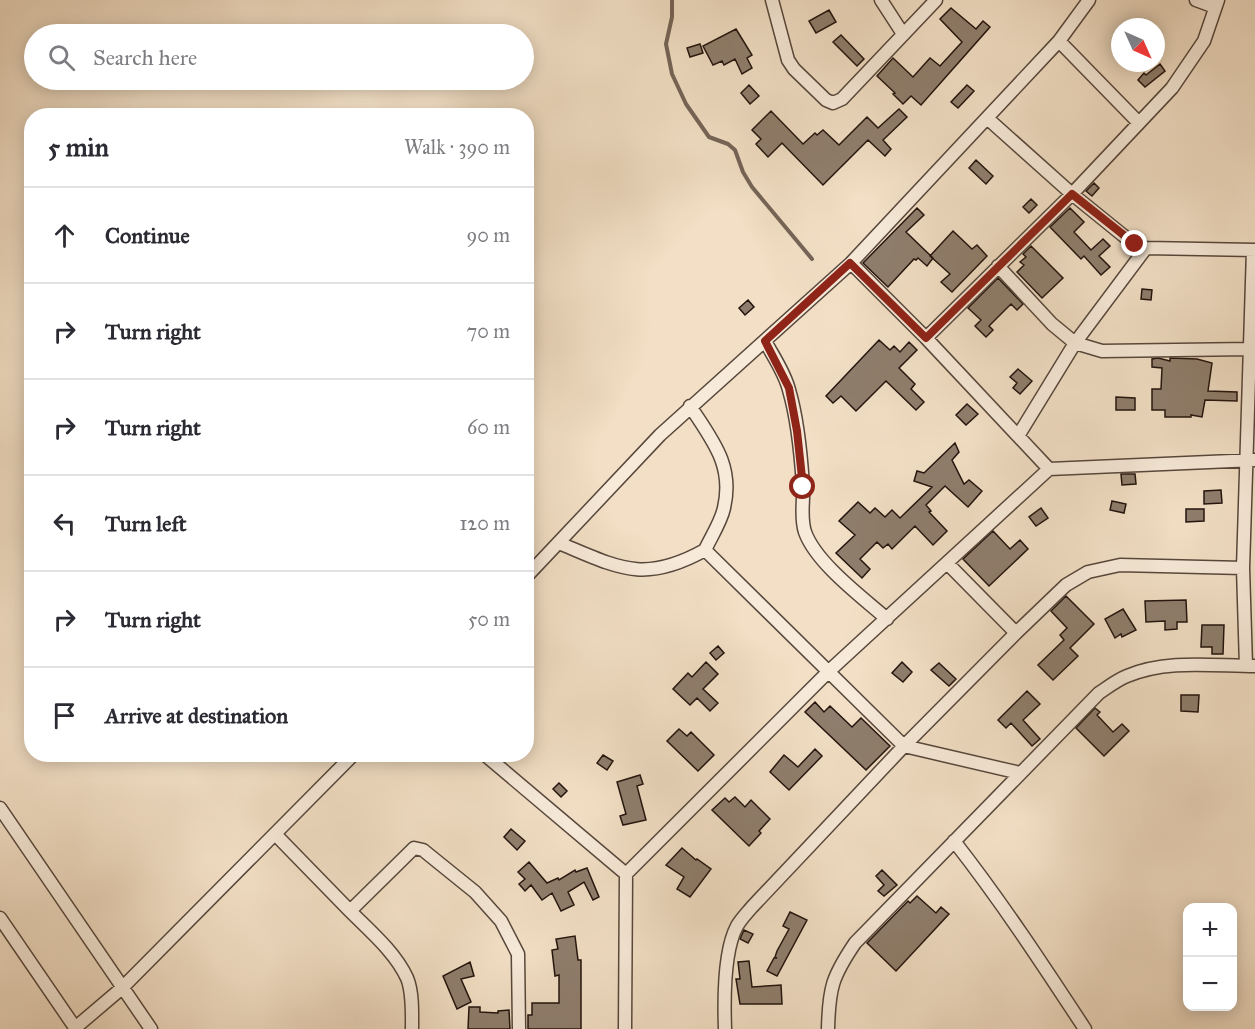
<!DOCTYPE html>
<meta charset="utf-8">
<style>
:root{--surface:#fff;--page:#f7f7f7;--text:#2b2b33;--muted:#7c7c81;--line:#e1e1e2}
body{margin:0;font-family:"IM FELL Great Primer",serif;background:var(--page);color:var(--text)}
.controls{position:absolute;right:18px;bottom:18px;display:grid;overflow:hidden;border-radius:12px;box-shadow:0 3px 15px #0003}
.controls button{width:54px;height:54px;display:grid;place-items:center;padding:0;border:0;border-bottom:2px solid var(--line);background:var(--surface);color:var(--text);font:30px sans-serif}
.compass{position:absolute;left:1111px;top:18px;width:54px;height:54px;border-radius:50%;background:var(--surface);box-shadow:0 3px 15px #0003;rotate:135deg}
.stop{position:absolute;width:18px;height:18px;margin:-14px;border:4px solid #8f2418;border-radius:50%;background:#fff}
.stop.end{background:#8f2418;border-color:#fff;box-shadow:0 2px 6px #0008}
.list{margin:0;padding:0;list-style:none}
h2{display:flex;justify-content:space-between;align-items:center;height:78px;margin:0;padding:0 24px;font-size:26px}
h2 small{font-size:20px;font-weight:400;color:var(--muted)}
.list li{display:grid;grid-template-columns:39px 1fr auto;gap:18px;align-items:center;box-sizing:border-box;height:96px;padding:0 24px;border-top:2px solid var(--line)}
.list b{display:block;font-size:22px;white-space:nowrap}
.list em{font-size:20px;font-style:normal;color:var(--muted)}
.icon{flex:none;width:33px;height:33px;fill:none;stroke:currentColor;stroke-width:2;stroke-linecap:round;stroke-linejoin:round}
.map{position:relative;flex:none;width:1255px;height:1029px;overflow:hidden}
.search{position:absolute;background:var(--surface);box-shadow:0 3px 15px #0003;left:24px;top:24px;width:510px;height:66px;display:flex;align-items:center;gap:15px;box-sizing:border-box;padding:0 21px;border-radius:33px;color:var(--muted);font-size:22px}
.panel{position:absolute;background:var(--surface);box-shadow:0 3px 15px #0003;left:24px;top:108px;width:510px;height:654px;border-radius:24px}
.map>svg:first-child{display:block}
</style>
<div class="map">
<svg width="1255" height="1029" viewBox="0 0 1255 1029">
<rect width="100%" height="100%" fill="#f2dfc5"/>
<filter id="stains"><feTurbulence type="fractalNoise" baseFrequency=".00333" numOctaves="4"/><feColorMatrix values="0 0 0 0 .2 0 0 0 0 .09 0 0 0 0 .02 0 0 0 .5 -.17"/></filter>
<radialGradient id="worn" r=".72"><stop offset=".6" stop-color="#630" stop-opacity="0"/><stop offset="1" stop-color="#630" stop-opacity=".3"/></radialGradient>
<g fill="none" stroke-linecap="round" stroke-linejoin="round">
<!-- stream -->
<path stroke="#756457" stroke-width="4" d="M672,0V17L666,44L672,74L686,104L709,137L728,144L735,150L743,172L752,187L812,259"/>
</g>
<!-- building -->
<path fill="#8f7e6d" stroke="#23140e" stroke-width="1.5" d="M951,8L976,29L983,21L990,27L921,105L911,96L903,104L893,94L895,93L877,76L893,58L913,77L930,58L940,66L962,42L940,19Z
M829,10L836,22L816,33L809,21Z
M736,29L752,55L747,58L752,68L742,74L735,59L724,65L722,61L713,65L703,46Z
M841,35L864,59L857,66L833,42Z
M700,44L703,53L690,57L687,48Z
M1160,64L1165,71L1145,87L1138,80L1144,73L1146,75Z
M749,85L759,96L750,104L741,93Z
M967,85L974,91L958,108L951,102Z
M899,109L907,117L883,140L891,149L885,156L868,140L823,185L782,143L768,157L756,144L761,139L752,130L771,111L803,144L815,133L817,135L823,130L839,145L867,117L878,128Z
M976,160L993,176L986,184L969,168Z
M1094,183L1099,188L1092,196L1086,191Z
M1031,199L1037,205L1029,213L1023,207Z
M917,208L924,215L906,232L933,258L927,266L918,258L916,260L914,259L888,287L863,263Z
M1070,208L1084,222L1074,232L1091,250L1103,239L1110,246L1099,256L1110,267L1101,275L1084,256L1081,259L1050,227Z
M953,231L972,249L977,245L987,256L952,292L941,282L950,274L930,256Z
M1031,246L1063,278L1042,298L1017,272L1024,265L1020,262L1026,257L1023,254Z
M998,278L1023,304L1017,310L1011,304L989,326L993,330L986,337L975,326L981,320L968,308Z
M1142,289L1152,290L1151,300L1141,299Z
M748,300L754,307L745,315L739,308Z
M879,340L890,350L894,346L900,352L909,342L917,350L899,368L915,384L911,389L924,402L916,410L886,381L856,411L841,396L833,403L826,396Z
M1158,358L1170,361V358L1197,359L1212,363L1208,391L1237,392V401L1205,400L1202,417L1191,415V417H1165V410H1152V389H1161L1162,368L1152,367V359Z
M1018,369L1032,381L1020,394L1013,388L1017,383L1010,377Z
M1116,397L1135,398V410H1116Z
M967,404L978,414L966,425L956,415Z
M955,443L959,452L952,460L964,484L969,480L982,491L968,507L945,486L926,505L931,511L929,512L947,531L933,545L915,526L892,549L888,544L883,548L877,542L860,559L870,569L862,578L836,553L855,535L839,521L858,502L870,513L875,508L885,517L892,510L900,518L932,487L914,481L917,471L924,473Z
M1121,474H1135L1136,484L1122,485Z
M1221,490L1222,503L1204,504V491Z
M1112,501L1126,504L1124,513L1110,510Z
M1041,508L1048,518L1036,526L1029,517Z
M1186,509H1204V521L1186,522Z
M993,531L1010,549L1020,540L1028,549L989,586L963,559Z
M1066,596L1094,624L1070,648L1078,656L1053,680L1038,665L1064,640L1060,635L1067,628L1051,611Z
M1186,600L1187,622H1177V629L1165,630V621L1146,622L1145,601Z
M1123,609L1136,630L1122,637L1121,634L1115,638L1105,619Z
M1202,625H1224L1223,654H1212V647H1201Z
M718,646L724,653L716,660L710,653Z
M706,662L718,674L703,689L718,703L710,711L697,698L690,705L673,689L688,673L692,677Z
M902,662L912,672L903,682L892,673Z
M939,663L956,679L949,686L931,670Z
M1027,691L1040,704L1023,720L1040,739L1032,746L1011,723L1006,728L998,720Z
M1181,695H1199L1198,712L1181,711Z
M815,702L824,712L830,706L852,727L861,718L890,746L866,770L805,712Z
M1095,708L1100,712L1097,715L1113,732L1122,724L1129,731L1104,756L1076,728Z
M679,729L687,736L691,732L714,755L698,771L667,741Z
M815,749L822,756L789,790L770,772L784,755L798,767Z
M603,755L613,761L607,770L597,763Z
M640,775L643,784L637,786L646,820L623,825L620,816L626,814L617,782Z
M559,783L567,791L561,797L553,789Z
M735,797L745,807L751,800L770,819L759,831L761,833L749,846L712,810L725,798L729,802Z
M511,829L525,841L517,850L504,837Z
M682,848L696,860L697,859L711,869L690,897L677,889L684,877L666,865Z
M529,862L547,883L558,878L559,880L575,870L576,872L587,868L599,897L593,900L584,882L568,892L574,905L561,911L552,893L542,900L531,885L525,891L519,884L525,879L518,872Z
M882,870L897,885L884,896L878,891L884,885L876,876Z
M917,896L936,913L941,907L949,914L896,971L867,943L908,901L910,903Z
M790,912L807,920L777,976L767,971L774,958H777L775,957L777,951L789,929L783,926Z
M744,930L753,934L748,943L740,939Z
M575,936L578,960H581V1029H528V1015H532V1003H559V975L555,976L552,950L558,949L556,939Z
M749,961L752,987L781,985L782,1004H740L736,979H740L738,962Z
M470,962L474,976L461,979L471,1002L457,1009L443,976Z
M469,1007H480V1012L498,1013V1011L509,1010L510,1029H468Z"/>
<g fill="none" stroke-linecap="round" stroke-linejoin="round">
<defs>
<path id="minor" d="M772,0L788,60L794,69L826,100L833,103L842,99L936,0
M881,0L903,34
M1196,0L1215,7
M1059,41L1139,123
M987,118L1072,194L1135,245L1146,248L1255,250
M851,263L926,338L1049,469L1255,460
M998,266L1052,324L1075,343L1102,351L1250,349
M926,338L1072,194L1172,88L1204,41L1218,0
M765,341C773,356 785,373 789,390C798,420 801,455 803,486C804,501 800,517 805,532C816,563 862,597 887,619
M690,406C712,440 734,465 724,508C721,522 711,537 705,550
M1018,436L1075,343L1146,248
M559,543C619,568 644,584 705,550L904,746L1020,773
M947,563L1016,633
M526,577L660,435L851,263L1059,41L1089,0
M1246,666L1243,568L1253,250
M484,754L626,874
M0,808L151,1029
M275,834L350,911
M954,841C1001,901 1043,965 1085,1029
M0,918L76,1029
M75,1028L122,988L354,754
M412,1029C412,1014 413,992 407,978C395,952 370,931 350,911L414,848L423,850L475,892L501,921L518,954L519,1029
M625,1029L626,874L828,672L1049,469
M725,1029C724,1001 724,950 737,926C741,919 747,913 752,907L904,746L1016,633L1066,585L1088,572L1120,565L1243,568
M828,1029C829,988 832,977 855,943L1099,693C1108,687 1117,680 1127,676C1167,659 1213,666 1255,666"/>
</defs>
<!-- minor casing -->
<use href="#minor" stroke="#57473c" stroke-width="15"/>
<!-- minor -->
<use href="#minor" stroke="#f7ead9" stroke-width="12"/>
</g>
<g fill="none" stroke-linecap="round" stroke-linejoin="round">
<!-- route -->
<path stroke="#8f2418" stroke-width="8" d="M803,487L797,431L789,388L765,341L850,263L926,338L1072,194L1135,244"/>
</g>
<rect width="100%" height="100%" filter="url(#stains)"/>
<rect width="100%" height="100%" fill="url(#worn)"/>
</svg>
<div class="controls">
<button>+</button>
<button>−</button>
</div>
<svg class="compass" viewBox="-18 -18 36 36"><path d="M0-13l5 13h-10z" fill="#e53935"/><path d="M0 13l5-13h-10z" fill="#7c7c81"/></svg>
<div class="stop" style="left:803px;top:487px"></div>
<div class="stop end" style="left:1135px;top:244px"></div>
<div class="search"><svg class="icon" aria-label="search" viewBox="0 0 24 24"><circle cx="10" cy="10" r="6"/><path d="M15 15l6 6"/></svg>Search here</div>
<section class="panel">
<h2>5 min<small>Walk · 390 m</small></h2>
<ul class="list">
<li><svg class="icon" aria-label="ahead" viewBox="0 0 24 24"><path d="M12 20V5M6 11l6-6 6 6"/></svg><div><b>Continue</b></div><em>90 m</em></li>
<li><svg class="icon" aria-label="right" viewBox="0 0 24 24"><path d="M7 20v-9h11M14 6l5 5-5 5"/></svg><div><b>Turn right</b></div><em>70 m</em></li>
<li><svg class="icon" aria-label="right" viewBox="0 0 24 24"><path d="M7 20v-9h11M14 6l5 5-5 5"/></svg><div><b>Turn right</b></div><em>60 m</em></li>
<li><svg class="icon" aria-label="left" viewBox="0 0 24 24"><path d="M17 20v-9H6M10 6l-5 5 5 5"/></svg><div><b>Turn left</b></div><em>120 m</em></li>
<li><svg class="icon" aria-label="right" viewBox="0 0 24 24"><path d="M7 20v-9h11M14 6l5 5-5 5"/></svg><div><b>Turn right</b></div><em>50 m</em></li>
<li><svg class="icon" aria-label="arrive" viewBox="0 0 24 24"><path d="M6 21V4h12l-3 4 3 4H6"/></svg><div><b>Arrive at destination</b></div></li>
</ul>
</section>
</div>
